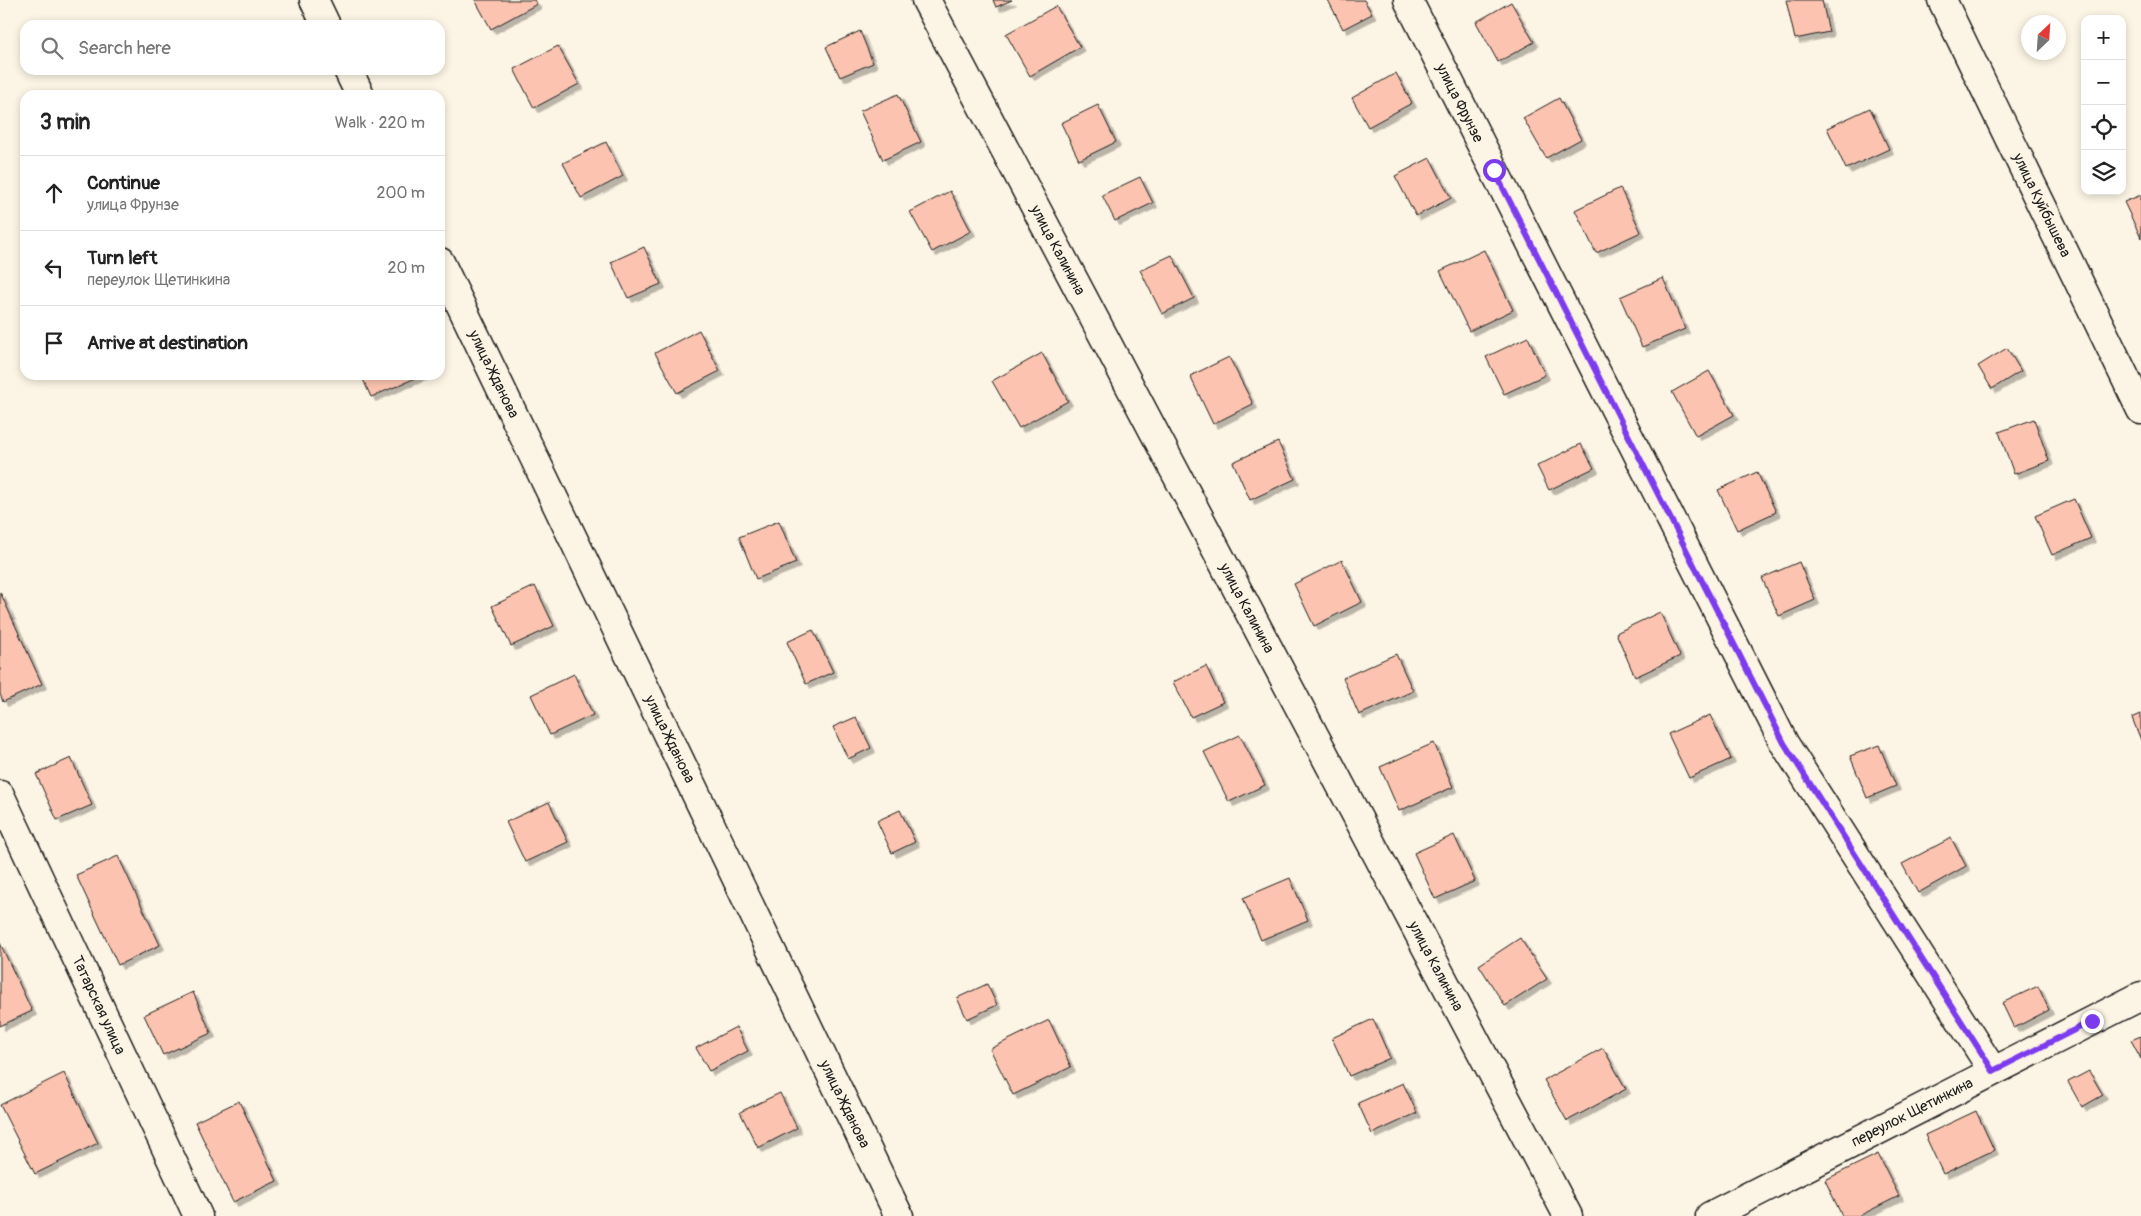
<!DOCTYPE html>
<meta charset="utf-8">
<style>
:root{--surface:#fff;--page:#f2f2f2;--text:#222;--muted:#767676;--line:#e0e0e0}
body{margin:0;font-family:Pangolin,sans-serif;background:var(--page);color:var(--text)}
.controls{position:absolute;right:15px;top:15px;display:grid;overflow:hidden;border-radius:10px;box-shadow:0 2px 8px #0003}
.controls button{width:45px;height:45px;display:grid;place-items:center;padding:0;border:0;border-bottom:1px solid var(--line);background:var(--surface);color:var(--text);font:25px sans-serif}
.compass{position:absolute;left:2021px;top:15px;width:45px;height:45px;border-radius:50%;background:var(--surface);box-shadow:0 2px 8px #0003;rotate:25deg}
.stop{position:absolute;width:15px;height:15px;margin:-11px;border:4px solid #7c3aed;border-radius:50%;background:#fff}
.stop.end{background:#7c3aed;border-color:#fff;box-shadow:0 1px 5px #0008}
.list{margin:0;padding:0;list-style:none}
h2{display:flex;justify-content:space-between;align-items:center;height:65px;margin:0;padding:0 20px;font-size:21px}
h2 small{font-size:16px;font-weight:400;color:var(--muted)}
.list li{display:grid;grid-template-columns:32px 1fr auto;gap:15px;align-items:center;box-sizing:border-box;height:75px;padding:0 20px;border-top:1px solid var(--line)}
.list b{display:block;font-size:19px;white-space:nowrap}
.list p{margin:0;font-size:16px;white-space:nowrap;color:var(--muted)}
.list em{font-size:16px;font-style:normal;color:var(--muted)}
.icon{flex:none;width:28px;height:28px;fill:none;stroke:currentColor;stroke-width:2;stroke-linecap:round;stroke-linejoin:round}
.map{position:relative;flex:none;width:2141px;height:1216px;overflow:hidden}
.search{position:absolute;background:var(--surface);box-shadow:0 2px 8px #0003;left:20px;top:20px;width:425px;height:55px;display:flex;align-items:center;gap:12px;box-sizing:border-box;padding:0 18px;border-radius:15px;color:var(--muted);font-size:19px}
.panel{position:absolute;background:var(--surface);box-shadow:0 2px 8px #0003;left:20px;top:90px;width:425px;height:290px;border-radius:15px}
.map>svg:first-child{display:block}
</style>
<div class="map">
<svg width="2141" height="1216" viewBox="0 0 2141 1216">
<defs>
<filter id="shadow"><feDropShadow dx="4.5" dy="4.5" stdDeviation="0" flood-color="#0004"/></filter>
</defs>
<rect width="100%" height="100%" fill="#fcf5e5"/>
<filter id="ink" filterUnits="userSpaceOnUse"><feTurbulence type="fractalNoise" baseFrequency=".02" numOctaves="2"/><feDisplacementMap in="SourceGraphic" scale="10" xChannelSelector="R" yChannelSelector="G"/><feConvolveMatrix kernelMatrix="1 2 1 2 8 2 1 2 1" color-interpolation-filters="sRGB"/></filter>
<g filter="url(#ink)">
<!-- building -->
<path fill="#fcc4b0" stroke="#1c1c1c" filter="url(#shadow)" d="M475,0H534L537,4L491,29Z
M993,0H1012L996,7Z
M1328,0H1364L1372,14L1343,29Z
M1786,0H1822L1829,32L1795,39Z
M1511,2L1534,42L1498,62L1476,22Z
M1056,6L1080,47L1030,76L1006,34Z
M860,31L873,63L840,77L826,47Z
M558,46L579,84L534,108L514,69Z
M1396,73L1412,103L1368,127L1352,98Z
M898,94L921,142L883,160L860,111Z
M1559,98L1581,139L1546,158L1523,118Z
M1098,105L1116,142L1079,160L1061,123Z
M1870,108L1889,149L1846,169L1827,128Z
M606,142L623,176L581,198L563,163Z
M1430,158L1451,198L1416,216L1395,176Z
M1140,177L1153,203L1115,221L1102,195Z
M1620,188L1641,232L1596,253L1575,210Z
M950,191L971,231L932,252L910,212Z
M2141,195V238L2124,202Z
M644,247L661,284L628,298L611,262Z
M1484,250L1513,310L1469,331L1440,271Z
M1172,255L1194,298L1162,314L1140,270Z
M1663,278L1685,329L1642,347L1620,297Z
M699,330L720,371L677,393L655,353Z
M1528,337L1545,375L1504,394L1486,357Z
M2007,348L2021,371L1992,389L1978,366Z
M1042,353L1068,401L1019,428L992,381Z
M1229,357L1253,404L1213,424L1190,376Z
M1709,371L1734,415L1696,436L1672,392Z
M361,375H423L371,397Z
M2034,419L2049,461L2014,474L1999,432Z
M1278,442L1295,479L1250,500L1233,462Z
M1581,444L1594,468L1549,490L1537,466Z
M1757,472L1776,512L1737,530L1718,490Z
M2074,499L2091,538L2052,555L2035,516Z
M779,521L796,563L756,579L739,537Z
M1342,560L1362,602L1314,626L1294,584Z
M1799,562L1815,600L1779,616L1762,578Z
M535,586L554,626L511,646L492,606Z
M0,592L42,684L3,702L0,694Z
M1660,612L1680,656L1635,677L1616,633Z
M813,630L833,672L806,684L787,642Z
M1396,654L1413,691L1359,715L1343,678Z
M1206,666L1223,702L1191,717L1173,682Z
M574,674L593,715L550,735L531,695Z
M2141,714V740L2132,718Z
M1710,715L1731,759L1689,778L1668,734Z
M856,717L871,748L848,759L833,727Z
M1240,735L1265,785L1229,802L1204,752Z
M1434,743L1453,787L1399,811L1380,767Z
M1879,745L1896,786L1867,798L1850,756Z
M71,758L92,805L57,820L36,774Z
M549,802L568,842L525,862L506,822Z
M900,810L915,842L892,853L877,821Z
M1454,835L1475,881L1435,899L1414,853Z
M1951,838L1966,866L1918,893L1902,864Z
M118,856L160,945L118,965L76,875Z
M1290,878L1308,920L1261,940L1243,898Z
M1520,938L1547,979L1505,1006L1479,965Z
M0,943L32,1011L0,1026Z
M987,984L997,1005L967,1019L957,998Z
M2038,986L2049,1010L2014,1028L2002,1003Z
M193,992L211,1033L163,1055L144,1015Z
M1373,1019L1390,1058L1349,1076L1332,1038Z
M1049,1020L1071,1067L1013,1095L990,1049Z
M736,1027L748,1051L709,1071L696,1048Z
M2141,1036V1059L2131,1040Z
M1603,1048L1626,1089L1567,1121L1544,1080Z
M2089,1071L2103,1095L2082,1107L2068,1082Z
M64,1073L98,1143L35,1174L0,1105Z
M1403,1083L1417,1113L1372,1134L1358,1103Z
M780,1093L797,1128L758,1148L740,1112Z
M239,1101L277,1181L233,1202L195,1122Z
M1976,1111L1994,1150L1943,1174L1925,1135Z
M1878,1154L1899,1196L1859,1216H1842L1825,1180Z"/>
<g fill="none" stroke-linecap="round" stroke-linejoin="round">
<defs>
<path id="minor" d="M314,0L326,25
M926,0L1568,1216
M1408,0L1784,743L1993,1071
M1942,0L2141,410
M348,70L360,95
M440,262L899,1216
M0,795L198,1216
M1710,1216L2141,996"/>
</defs>
<!-- minor casing -->
<use href="#minor" stroke="#1c1c1c" stroke-width="31"/>
<!-- minor -->
<use href="#minor" stroke="#fcf5e5" stroke-width="28"/>
</g>
</g>
<g fill="none" stroke-linecap="round" stroke-linejoin="round" filter="url(#ink)">
<!-- route -->
<path stroke="#7c3aed" stroke-width="6" d="M1494,170L1784,743L1993,1071L2092,1021"/>
</g>
<g text-anchor="middle" stroke-width="4" stroke-linejoin="round" paint-order="stroke">
<!-- street labels -->
<g font-size="15" fill="#1c1c1c" stroke="#fcf5e5">
<text transform="translate(1460 103) rotate(63)" y="5">улица Фрунзе</text>
<text transform="translate(2042 205) rotate(64)" y="5">улица Куйбышева</text>
<text transform="translate(1058 250) rotate(62)" y="5">улица Калинина</text>
<text transform="translate(494 374) rotate(64)" y="5">улица Жданова</text>
<text transform="translate(1247 608) rotate(62)" y="5">улица Калинина</text>
<text transform="translate(670 739) rotate(64)" y="5">улица Жданова</text>
<text transform="translate(1436 966) rotate(62)" y="5">улица Калинина</text>
<text transform="translate(99 1005) rotate(65)" y="5">Татарская улица</text>
<text transform="translate(845 1104) rotate(64)" y="5">улица Жданова</text>
<text transform="translate(1912 1112) rotate(-27)" y="5">переулок Щетинкина</text>
</g>
</g>
</svg>
<div class="controls">
<button>+</button>
<button>−</button>
<button><svg class="icon" aria-label="locate" viewBox="0 0 24 24"><circle cx="12" cy="12" r="6"/><path d="M12 2v4M12 18v4M2 12h4M18 12h4"/></svg></button>
<button><svg class="icon" aria-label="layers" viewBox="0 0 24 24"><path d="M12 4l9 5-9 5-9-5zM3 14l9 5 9-5"/></svg></button>
</div>
<svg class="compass" viewBox="-18 -18 36 36"><path d="M0-13l5 13h-10z" fill="#e53935"/><path d="M0 13l5-13h-10z" fill="#767676"/></svg>
<div class="stop" style="left:1494px;top:170px"></div>
<div class="stop end" style="left:2092px;top:1021px"></div>
<div class="search"><svg class="icon" aria-label="search" viewBox="0 0 24 24"><circle cx="10" cy="10" r="6"/><path d="M15 15l6 6"/></svg>Search here</div>
<section class="panel">
<h2>3 min<small>Walk · 220 m</small></h2>
<ul class="list">
<li><svg class="icon" aria-label="ahead" viewBox="0 0 24 24"><path d="M12 20V5M6 11l6-6 6 6"/></svg><div><b>Continue</b><p>улица Фрунзе</p></div><em>200 m</em></li>
<li><svg class="icon" aria-label="left" viewBox="0 0 24 24"><path d="M17 20v-9H6M10 6l-5 5 5 5"/></svg><div><b>Turn left</b><p>переулок Щетинкина</p></div><em>20 m</em></li>
<li><svg class="icon" aria-label="arrive" viewBox="0 0 24 24"><path d="M6 21V4h12l-3 4 3 4H6"/></svg><div><b>Arrive at destination</b></div></li>
</ul>
</section>
</div>
